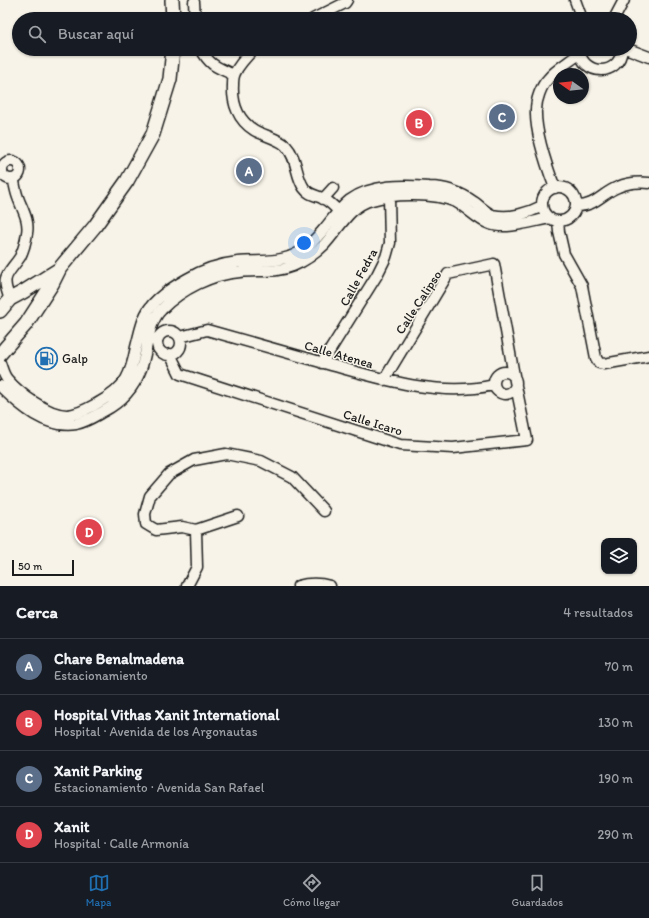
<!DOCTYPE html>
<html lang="es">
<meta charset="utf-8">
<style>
:root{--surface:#171b24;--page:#20242c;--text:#f1f3f6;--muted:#9ea1a6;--line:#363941;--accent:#1f6fb2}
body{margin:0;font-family:Itim,sans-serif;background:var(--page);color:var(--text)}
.controls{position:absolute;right:12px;bottom:12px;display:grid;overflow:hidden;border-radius:8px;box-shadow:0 1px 3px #0004}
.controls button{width:36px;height:36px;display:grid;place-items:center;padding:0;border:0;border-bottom:1px solid var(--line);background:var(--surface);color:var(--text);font:20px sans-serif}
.compass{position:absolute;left:553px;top:68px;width:36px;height:36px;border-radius:50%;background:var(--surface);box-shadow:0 1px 3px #0004;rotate:285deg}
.scale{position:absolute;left:12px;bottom:10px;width:62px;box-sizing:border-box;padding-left:4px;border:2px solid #1c1c1c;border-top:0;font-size:11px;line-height:14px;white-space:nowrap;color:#1c1c1c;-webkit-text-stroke:3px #f7f3e8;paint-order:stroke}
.you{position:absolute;left:304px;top:243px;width:14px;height:14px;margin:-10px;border:3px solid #fff;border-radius:50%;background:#1a73e8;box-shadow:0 0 0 6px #1a73e833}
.badge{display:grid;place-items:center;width:26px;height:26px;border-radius:50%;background:var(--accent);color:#fff;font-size:13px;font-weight:700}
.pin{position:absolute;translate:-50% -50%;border:2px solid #fff;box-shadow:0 1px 4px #0006}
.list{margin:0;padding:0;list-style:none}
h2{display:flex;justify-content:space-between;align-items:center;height:52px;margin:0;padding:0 16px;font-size:17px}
h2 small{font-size:13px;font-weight:400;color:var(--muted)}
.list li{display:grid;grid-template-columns:26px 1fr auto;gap:12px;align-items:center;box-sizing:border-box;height:56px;padding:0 16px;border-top:1px solid var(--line)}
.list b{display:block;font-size:15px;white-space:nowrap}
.list p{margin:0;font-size:13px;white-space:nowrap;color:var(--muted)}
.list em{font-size:13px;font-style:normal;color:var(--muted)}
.icon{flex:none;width:22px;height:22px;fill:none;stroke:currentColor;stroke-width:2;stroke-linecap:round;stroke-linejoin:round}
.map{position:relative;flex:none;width:649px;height:586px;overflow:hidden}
.search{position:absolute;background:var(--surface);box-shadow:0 1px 3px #0004;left:12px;right:12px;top:12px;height:44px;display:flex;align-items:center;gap:10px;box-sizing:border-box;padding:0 14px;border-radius:22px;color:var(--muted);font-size:15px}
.sheet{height:276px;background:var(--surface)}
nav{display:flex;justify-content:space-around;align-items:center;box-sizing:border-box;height:56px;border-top:1px solid var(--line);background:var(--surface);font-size:11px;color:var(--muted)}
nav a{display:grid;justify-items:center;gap:2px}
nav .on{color:var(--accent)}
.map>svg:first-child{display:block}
</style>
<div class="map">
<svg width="649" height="586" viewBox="0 0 649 586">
<rect width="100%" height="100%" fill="#f7f3e8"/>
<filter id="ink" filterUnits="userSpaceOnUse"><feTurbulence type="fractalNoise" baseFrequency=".025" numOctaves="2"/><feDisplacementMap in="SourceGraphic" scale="8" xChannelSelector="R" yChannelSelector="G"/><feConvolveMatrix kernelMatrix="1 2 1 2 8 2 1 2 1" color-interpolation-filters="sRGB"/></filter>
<g filter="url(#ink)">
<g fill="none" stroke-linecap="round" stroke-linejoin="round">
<defs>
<path id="minor" d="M575,0L582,19
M194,2L195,19
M313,19L345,3L347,0
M614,19L624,0
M201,49C210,66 217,67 234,75
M254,49C247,56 239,64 235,73C233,77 233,81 233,85C232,103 238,120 254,130C262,135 280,139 286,146C298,159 295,175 304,188C309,195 315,195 322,198C329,201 334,206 339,212
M579,49C582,77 620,77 622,49
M628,49L649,57
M2 170a9 9 0 1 1 18 0a9 9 0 1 1-18 0Z
M542 204a17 17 0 1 1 34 0a17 17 0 1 1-34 0Z
M555,188C547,167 535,132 536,110C536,100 541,86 548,79C556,69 569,62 579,54
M323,199L333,188
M576,206C595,207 602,193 618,187C627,183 639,182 649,183
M558,221L559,232L564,254L582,286L596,358L599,363L604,364L649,356
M10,299C0,275 8,275 20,257C23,251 26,240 27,233C30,218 19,205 16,191C15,187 14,183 14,179
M157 343a12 12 0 1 1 24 0a12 12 0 1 1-24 0Z
M180,337L207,330C246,341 285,352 324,363C379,378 437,398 494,385
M170,354L180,374L400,445L453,448L527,440L515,381L494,264L448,274L384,380
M0,363C2,368 3,374 7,379C19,393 47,415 67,415C78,415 89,408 98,403C109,397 120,389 126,379C132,369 134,357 136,347C139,336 141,324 146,314C153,299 173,287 187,279C202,270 220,264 238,262C255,260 273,263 289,257C304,252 315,240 325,228C333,218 341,207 350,200C372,184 404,185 429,187C446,187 460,192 474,202C480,206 486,213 493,215C509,219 529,213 542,206
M322,363L377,275L386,257L390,243L389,197
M494 383a11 11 0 1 1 22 0a11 11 0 1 1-22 0Z
M0,386C20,406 46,429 76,424C86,422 95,416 104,411C121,402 134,388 141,369C148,350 147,323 162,309C182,289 212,274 240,272C258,270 276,273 293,266C305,261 315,254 324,245C340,228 349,206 372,200C394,193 435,193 456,202C468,208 477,220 490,224C506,230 533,221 550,218
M196,530L238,516
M187,586L197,567L196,530L182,527L156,530L146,524L145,514L150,496L169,474L194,460L226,454L261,461L292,477L324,511
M298,586C309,583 319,583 330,586"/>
<path id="major" d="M172,0L173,19
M0,311L10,299L23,292L58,270
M0,354L26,324L52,284L60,268L95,226L127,181L153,134L170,79L173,49"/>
</defs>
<!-- minor casing -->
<use href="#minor" stroke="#1c1c1c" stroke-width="13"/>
<!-- major casing -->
<use href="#major" stroke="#1c1c1c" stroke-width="16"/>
<!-- minor -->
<use href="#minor" stroke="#f7f3e8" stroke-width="10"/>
<!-- major -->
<use href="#major" stroke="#f7f3e8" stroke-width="13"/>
</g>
</g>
<!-- icons -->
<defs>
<symbol id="fuel-ring" viewBox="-11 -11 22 22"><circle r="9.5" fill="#f7f3e8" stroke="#1f6fb2" stroke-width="1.5"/><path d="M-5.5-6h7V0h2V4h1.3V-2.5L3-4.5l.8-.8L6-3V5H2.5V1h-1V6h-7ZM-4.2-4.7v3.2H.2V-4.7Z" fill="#1f6fb2"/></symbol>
</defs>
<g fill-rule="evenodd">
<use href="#fuel-ring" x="34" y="346" width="25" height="25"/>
</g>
<g text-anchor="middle" stroke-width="3" stroke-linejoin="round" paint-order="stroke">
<!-- street labels -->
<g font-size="13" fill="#1c1c1c" stroke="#f7f3e8">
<text transform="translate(358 277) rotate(-61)" y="5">Calle Fedra</text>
<text transform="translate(418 302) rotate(-57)" y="5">Calle Calipso</text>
<text transform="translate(339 354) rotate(16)" y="5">Calle Atenea</text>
<text transform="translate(373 422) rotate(17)" y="5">Calle Icaro</text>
</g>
<!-- poi labels -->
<g font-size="13" fill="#1c1c1c" stroke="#f7f3e8" text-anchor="start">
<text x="62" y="363">Galp</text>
</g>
</g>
</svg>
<div class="controls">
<button><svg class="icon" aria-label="layers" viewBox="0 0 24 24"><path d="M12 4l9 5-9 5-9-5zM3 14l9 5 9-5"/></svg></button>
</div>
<svg class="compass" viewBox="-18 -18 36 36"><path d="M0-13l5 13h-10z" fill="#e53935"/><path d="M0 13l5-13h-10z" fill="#9ea1a6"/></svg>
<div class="scale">50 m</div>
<div class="you"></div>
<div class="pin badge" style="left:249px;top:171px;background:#5c6f8a">A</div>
<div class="pin badge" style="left:419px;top:123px;background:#e0444e">B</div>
<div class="pin badge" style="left:502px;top:117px;background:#5c6f8a">C</div>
<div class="pin badge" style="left:89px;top:532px;background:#e0444e">D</div>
<div class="search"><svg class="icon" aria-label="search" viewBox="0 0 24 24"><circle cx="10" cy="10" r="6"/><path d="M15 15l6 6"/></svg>Buscar aquí</div>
</div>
<section class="sheet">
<h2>Cerca<small>4 resultados</small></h2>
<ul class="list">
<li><span class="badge" style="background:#5c6f8a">A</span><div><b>Chare Benalmadena</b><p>Estacionamiento</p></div><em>70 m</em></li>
<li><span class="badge" style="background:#e0444e">B</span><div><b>Hospital Vithas Xanit International</b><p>Hospital · Avenida de los Argonautas</p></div><em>130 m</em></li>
<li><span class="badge" style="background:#5c6f8a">C</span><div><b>Xanit Parking</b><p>Estacionamiento · Avenida San Rafael</p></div><em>190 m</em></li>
<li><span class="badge" style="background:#e0444e">D</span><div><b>Xanit</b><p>Hospital · Calle Armonía</p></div><em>290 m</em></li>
</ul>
</section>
<nav>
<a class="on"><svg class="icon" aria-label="map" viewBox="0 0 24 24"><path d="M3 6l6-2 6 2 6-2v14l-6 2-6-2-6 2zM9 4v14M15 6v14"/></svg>Mapa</a>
<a><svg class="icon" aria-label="directions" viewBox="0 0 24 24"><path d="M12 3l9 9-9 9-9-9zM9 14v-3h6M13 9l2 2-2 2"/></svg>Cómo llegar</a>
<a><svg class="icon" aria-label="saved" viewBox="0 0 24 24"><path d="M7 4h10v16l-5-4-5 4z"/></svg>Guardados</a>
</nav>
